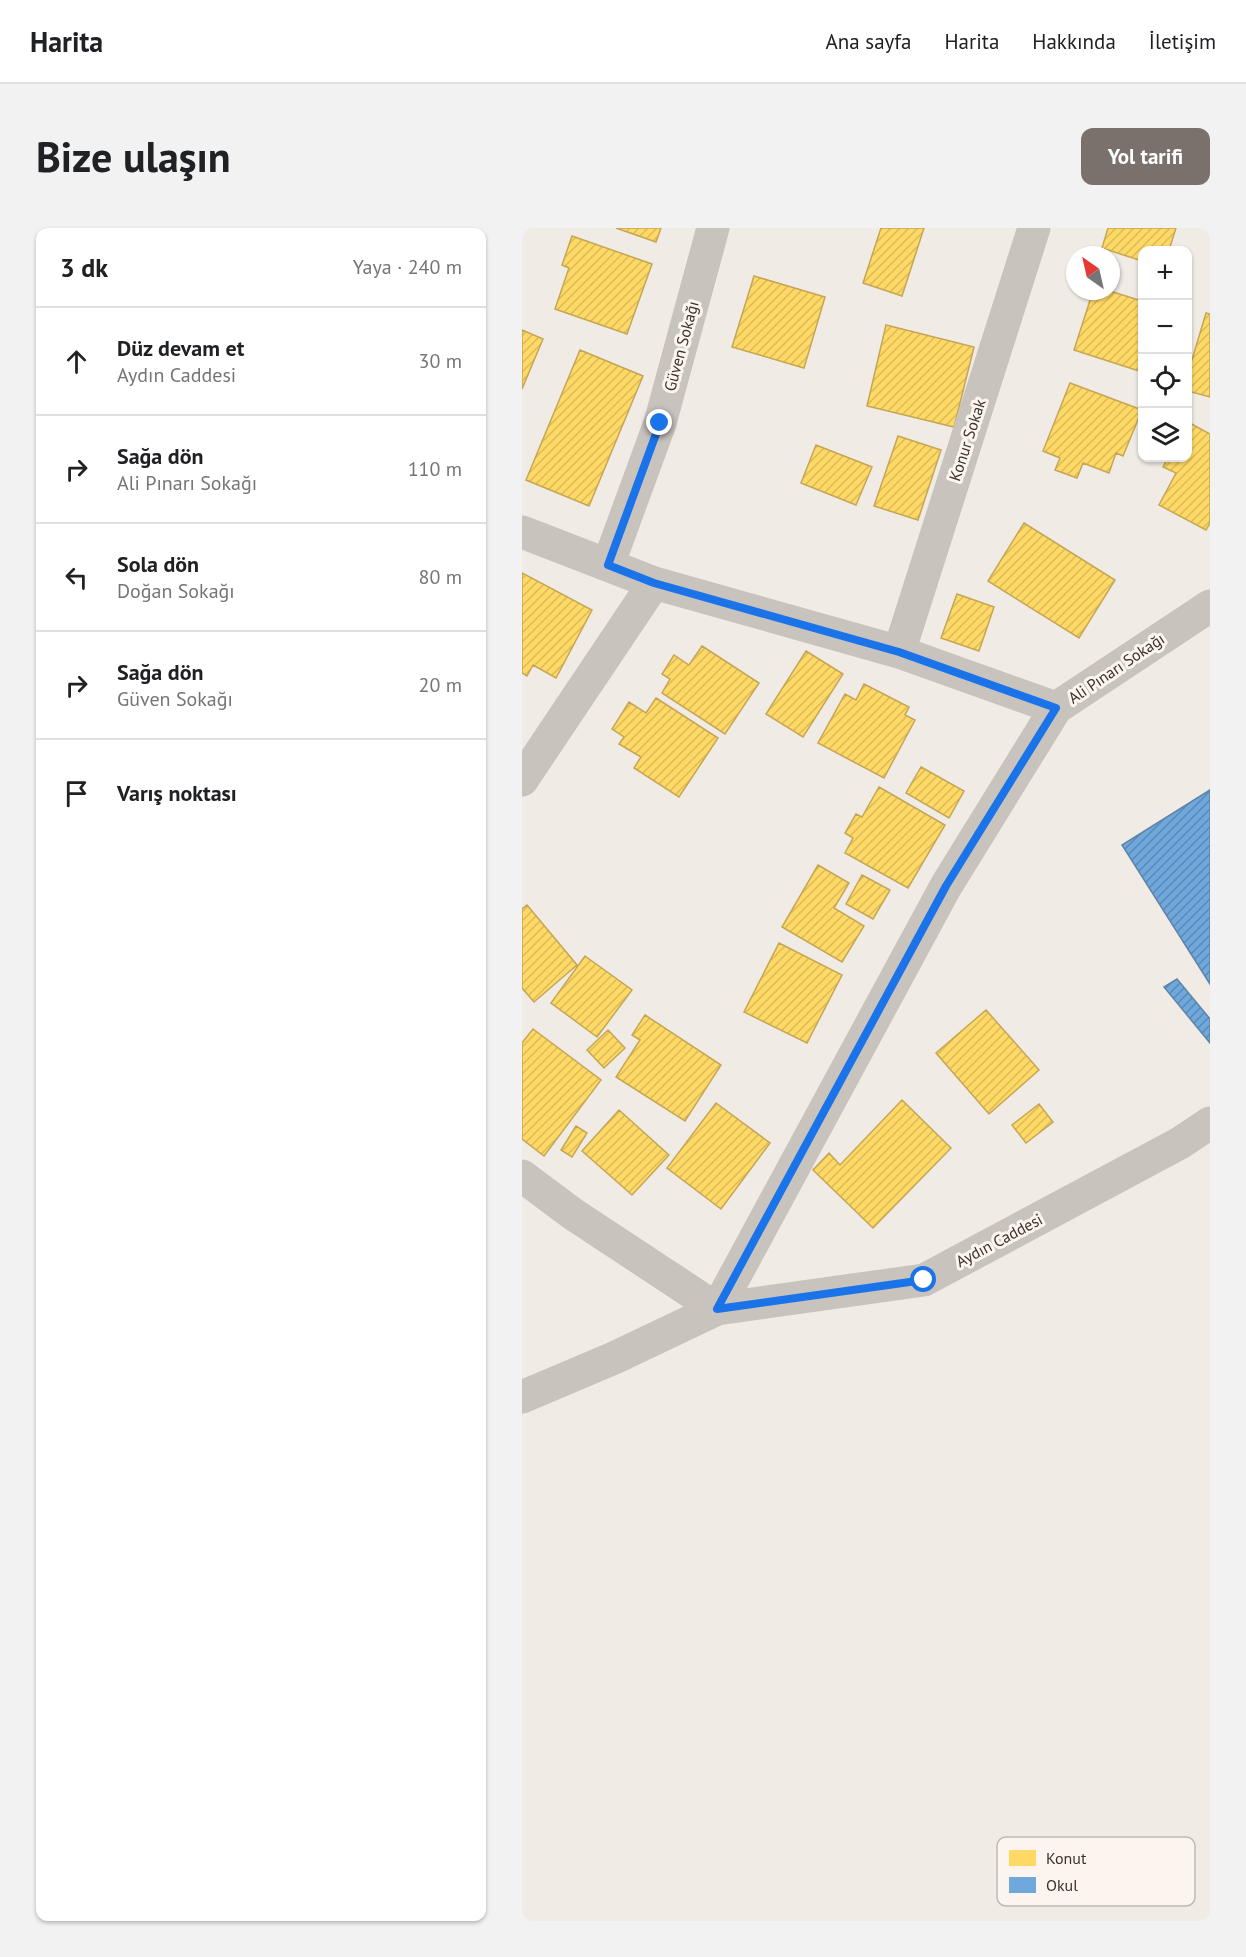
<!DOCTYPE html>
<html lang="tr">
<meta charset="utf-8">
<style>
:root{--surface:#fff;--page:#f2f2f2;--text:#202124;--muted:#757577;--line:#e0e0e0;--accent:#7a716c}
body{margin:0;font-family:"PT Sans",sans-serif;background:var(--page);color:var(--text)}
.controls{position:absolute;right:18px;top:18px;display:grid;overflow:hidden;border-radius:12px;box-shadow:0 2px 4px #0004}
.controls button{width:54px;height:54px;display:grid;place-items:center;padding:0;border:0;border-bottom:2px solid var(--line);background:var(--surface);color:var(--text);font:30px sans-serif}
.compass{position:absolute;left:544px;top:18px;width:54px;height:54px;border-radius:50%;background:var(--surface);box-shadow:0 2px 4px #0004;rotate:326deg}
.stop{position:absolute;width:18px;height:18px;margin:-14px;border:4px solid #1a73e8;border-radius:50%;background:#fff}
.stop.end{background:#1a73e8;border-color:#fff;box-shadow:0 2px 6px #0008}
.list{margin:0;padding:0;list-style:none}
h2{display:flex;justify-content:space-between;align-items:center;height:78px;margin:0;padding:0 24px;font-size:26px}
h2 small{font-size:20px;font-weight:400;color:var(--muted)}
.list li{display:grid;grid-template-columns:39px 1fr auto;gap:18px;align-items:center;box-sizing:border-box;height:108px;padding:0 24px;border-top:2px solid var(--line)}
.list b{display:block;font-size:22px;white-space:nowrap}
.list p{margin:0;font-size:20px;white-space:nowrap;color:var(--muted)}
.list em{font-size:20px;font-style:normal;color:var(--muted)}
.icon{flex:none;width:33px;height:33px;fill:none;stroke:currentColor;stroke-width:2;stroke-linecap:round;stroke-linejoin:round}
.map{position:relative;flex:none;width:688px;height:1693px;overflow:hidden;border-radius:12px}
header{display:flex;align-items:center;gap:36px;box-sizing:border-box;height:84px;padding:0 30px;background:var(--surface);border-bottom:2px solid var(--line)}
header strong{font-size:28px}
nav{display:flex;gap:33px;margin-inline-start:auto;font-size:21px}
.intro{display:flex;align-items:center;justify-content:space-between;box-sizing:border-box;height:144px;padding:0 36px}
h1{margin:0;font-size:42px}
.button{padding:15px 27px;border-radius:12px;background:var(--accent);color:#fff;font-size:21px;font-weight:700}
main{display:flex;gap:36px;padding:0 36px}
aside{flex:1;background:var(--surface);border-radius:12px;box-shadow:0 2px 4px #0004}
.map>svg:first-child{display:block}
</style>
<header>
<strong>Harita</strong>
<nav><a>Ana sayfa</a><a>Harita</a><a>Hakkında</a><a>İletişim</a></nav>
</header>
<div class="intro"><h1>Bize ulaşın</h1><a class="button">Yol tarifi</a></div>
<main>
<aside>
<h2>3 dk<small>Yaya · 240 m</small></h2>
<ul class="list">
<li><svg class="icon" aria-label="ahead" viewBox="0 0 24 24"><path d="M12 20V5M6 11l6-6 6 6"/></svg><div><b>Düz devam et</b><p>Aydın Caddesi</p></div><em>30 m</em></li>
<li><svg class="icon" aria-label="right" viewBox="0 0 24 24"><path d="M7 20v-9h11M14 6l5 5-5 5"/></svg><div><b>Sağa dön</b><p>Ali Pınarı Sokağı</p></div><em>110 m</em></li>
<li><svg class="icon" aria-label="left" viewBox="0 0 24 24"><path d="M17 20v-9H6M10 6l-5 5 5 5"/></svg><div><b>Sola dön</b><p>Doğan Sokağı</p></div><em>80 m</em></li>
<li><svg class="icon" aria-label="right" viewBox="0 0 24 24"><path d="M7 20v-9h11M14 6l5 5-5 5"/></svg><div><b>Sağa dön</b><p>Güven Sokağı</p></div><em>20 m</em></li>
<li><svg class="icon" aria-label="arrive" viewBox="0 0 24 24"><path d="M6 21V4h12l-3 4 3 4H6"/></svg><div><b>Varış noktası</b></div></li>
</ul>
</aside>
<div class="map">
<svg width="688" height="1693" viewBox="0 0 688 1693">
<defs>
<pattern id="homes-hatch" width="6" height="6" patternUnits="userSpaceOnUse" patternTransform="scale(1.5)"><rect width="6" height="6" fill="#ffd966"/><path d="M-1 1l2-2M0 6l6-6M5 7l2-2" fill="none" stroke="#dbbb59"/></pattern>
<pattern id="schools-hatch" width="6" height="6" patternUnits="userSpaceOnUse" patternTransform="scale(1.5)"><rect width="6" height="6" fill="#6fa8dc"/><path d="M-1 1l2-2M0 6l6-6M5 7l2-2" fill="none" stroke="#5c89b3"/></pattern>
</defs>
<rect width="100%" height="100%" fill="#f0ebe5"/>
<!-- homes -->
<path fill="url(#homes-hatch)" stroke="#c4a654" stroke-width="1.5" d="M94,0H139L134,14Z
M359,0H402L380,68L341,55Z
M586,0H654L647,22H620V33L580,20Z
M50,8L130,36L105,106L33,81L47,40L40,37Z
M232,48L303,69L282,140L210,119Z
M571,63H588L620,73V144L552,122Z
M684,85L688,86V169L666,163V145Z
M364,97L452,119L432,199L345,178Z
M0,102L21,111L0,161Z
M58,122L121,148L67,278L4,252Z
M548,155L620,182L601,228L594,225L587,245L561,235L555,250L533,242L538,230L521,223Z
M666,194L688,206V295L684,302L637,277L654,245L641,239L646,230H666Z
M376,208L419,222L396,292L352,278Z
M294,217L350,239L334,277L279,255Z
M502,295L593,352L557,410L466,353Z
M0,345L70,382L34,450L11,437L5,448L0,445Z
M435,366L472,379L457,423L419,410Z
M180,418L237,455L203,506L140,465L148,451L140,446L152,427L167,437Z
M284,423L321,446L281,509L244,486Z
M342,456L387,479L383,487L393,492L362,550L296,515L323,466L334,472Z
M134,470L196,510L157,569L112,540L119,529L97,516L102,509L90,501L107,474L124,485Z
M399,539L442,563L427,590L384,565Z
M357,559L423,597L386,660L323,625L331,610L323,605L334,586L340,589Z
M296,637L327,655L312,680L342,698L320,734L260,699Z
M340,647L368,662L351,691L324,676Z
M5,677L55,737L12,774L0,760V681Z
M257,715L320,747L285,815L222,784Z
M63,728L110,762L75,809L29,775Z
M464,782L517,842L467,886L414,825Z
M123,787L199,837L163,893L94,849L118,812L110,807Z
M11,801L79,852L22,928L0,911V815Z
M86,802L103,820L82,840L65,822Z
M380,872L429,920L351,1000L291,942L307,925L318,937Z
M194,875L248,915L199,981L145,940Z
M517,876L531,894L504,915L490,897Z
M97,882L147,927L110,967L60,923Z
M54,898L65,905L50,929L39,922Z"/>
<!-- schools -->
<path fill="url(#schools-hatch)" stroke="#5f84a7" stroke-width="1.5" d="M688,562V756L600,617Z
M655,751L688,791V815L642,759Z"/>
<g fill="none" stroke-linecap="round" stroke-linejoin="round">
<!-- minor -->
<path stroke="#c9c3be" stroke-width="33" d="M0,304L132,355L377,424L534,480
M86,337L138,195L191,0
M377,424L512,0
M0,552L132,355
M0,948L51,986L195,1081L402,1052L658,915L688,895
M0,1169L92,1130L195,1081L424,658L534,480L688,378"/>
</g>
<g fill="none" stroke-linecap="round" stroke-linejoin="round">
<!-- route -->
<path stroke="#1a73e8" stroke-width="8" d="M138,195L86,337L132,355L377,424L534,480L424,658L195,1081L402,1052"/>
</g>
<g text-anchor="middle" stroke-width="6" stroke-linejoin="round" paint-order="stroke">
<!-- street labels -->
<g font-size="16" fill="#3b302b" stroke="#fbf5ee">
<text transform="translate(159 118) rotate(-75)" y="6">Güven Sokağı</text>
<text transform="translate(445 212) rotate(-72)" y="6">Konur Sokak</text>
<text transform="translate(594 440) rotate(-34)" y="6">Ali Pınarı Sokağı</text>
<text transform="translate(477 1012) rotate(-28)" y="6">Aydın Caddesi</text>
</g>
</g>
<!-- legend -->
<rect x="475" y="1609" width="198" height="69" rx="9" fill="#fbf5ee" stroke="#c1bab4" stroke-width="1.5"/>
<rect x="487" y="1622" width="27" height="16" fill="#ffd966"/>
<rect x="487" y="1649" width="27" height="16" fill="#6fa8dc"/>
<g font-size="16" fill="#3b302b">
<text x="524" y="1636">Konut</text>
<text x="524" y="1663">Okul</text>
</g>
</svg>
<div class="controls">
<button>+</button>
<button>−</button>
<button><svg class="icon" aria-label="locate" viewBox="0 0 24 24"><circle cx="12" cy="12" r="6"/><path d="M12 2v4M12 18v4M2 12h4M18 12h4"/></svg></button>
<button><svg class="icon" aria-label="layers" viewBox="0 0 24 24"><path d="M12 4l9 5-9 5-9-5zM3 14l9 5 9-5"/></svg></button>
</div>
<svg class="compass" viewBox="-18 -18 36 36"><path d="M0-13l5 13h-10z" fill="#e53935"/><path d="M0 13l5-13h-10z" fill="#757577"/></svg>
<div class="stop" style="left:402px;top:1052px"></div>
<div class="stop end" style="left:138px;top:195px"></div>
</div>
</main>
